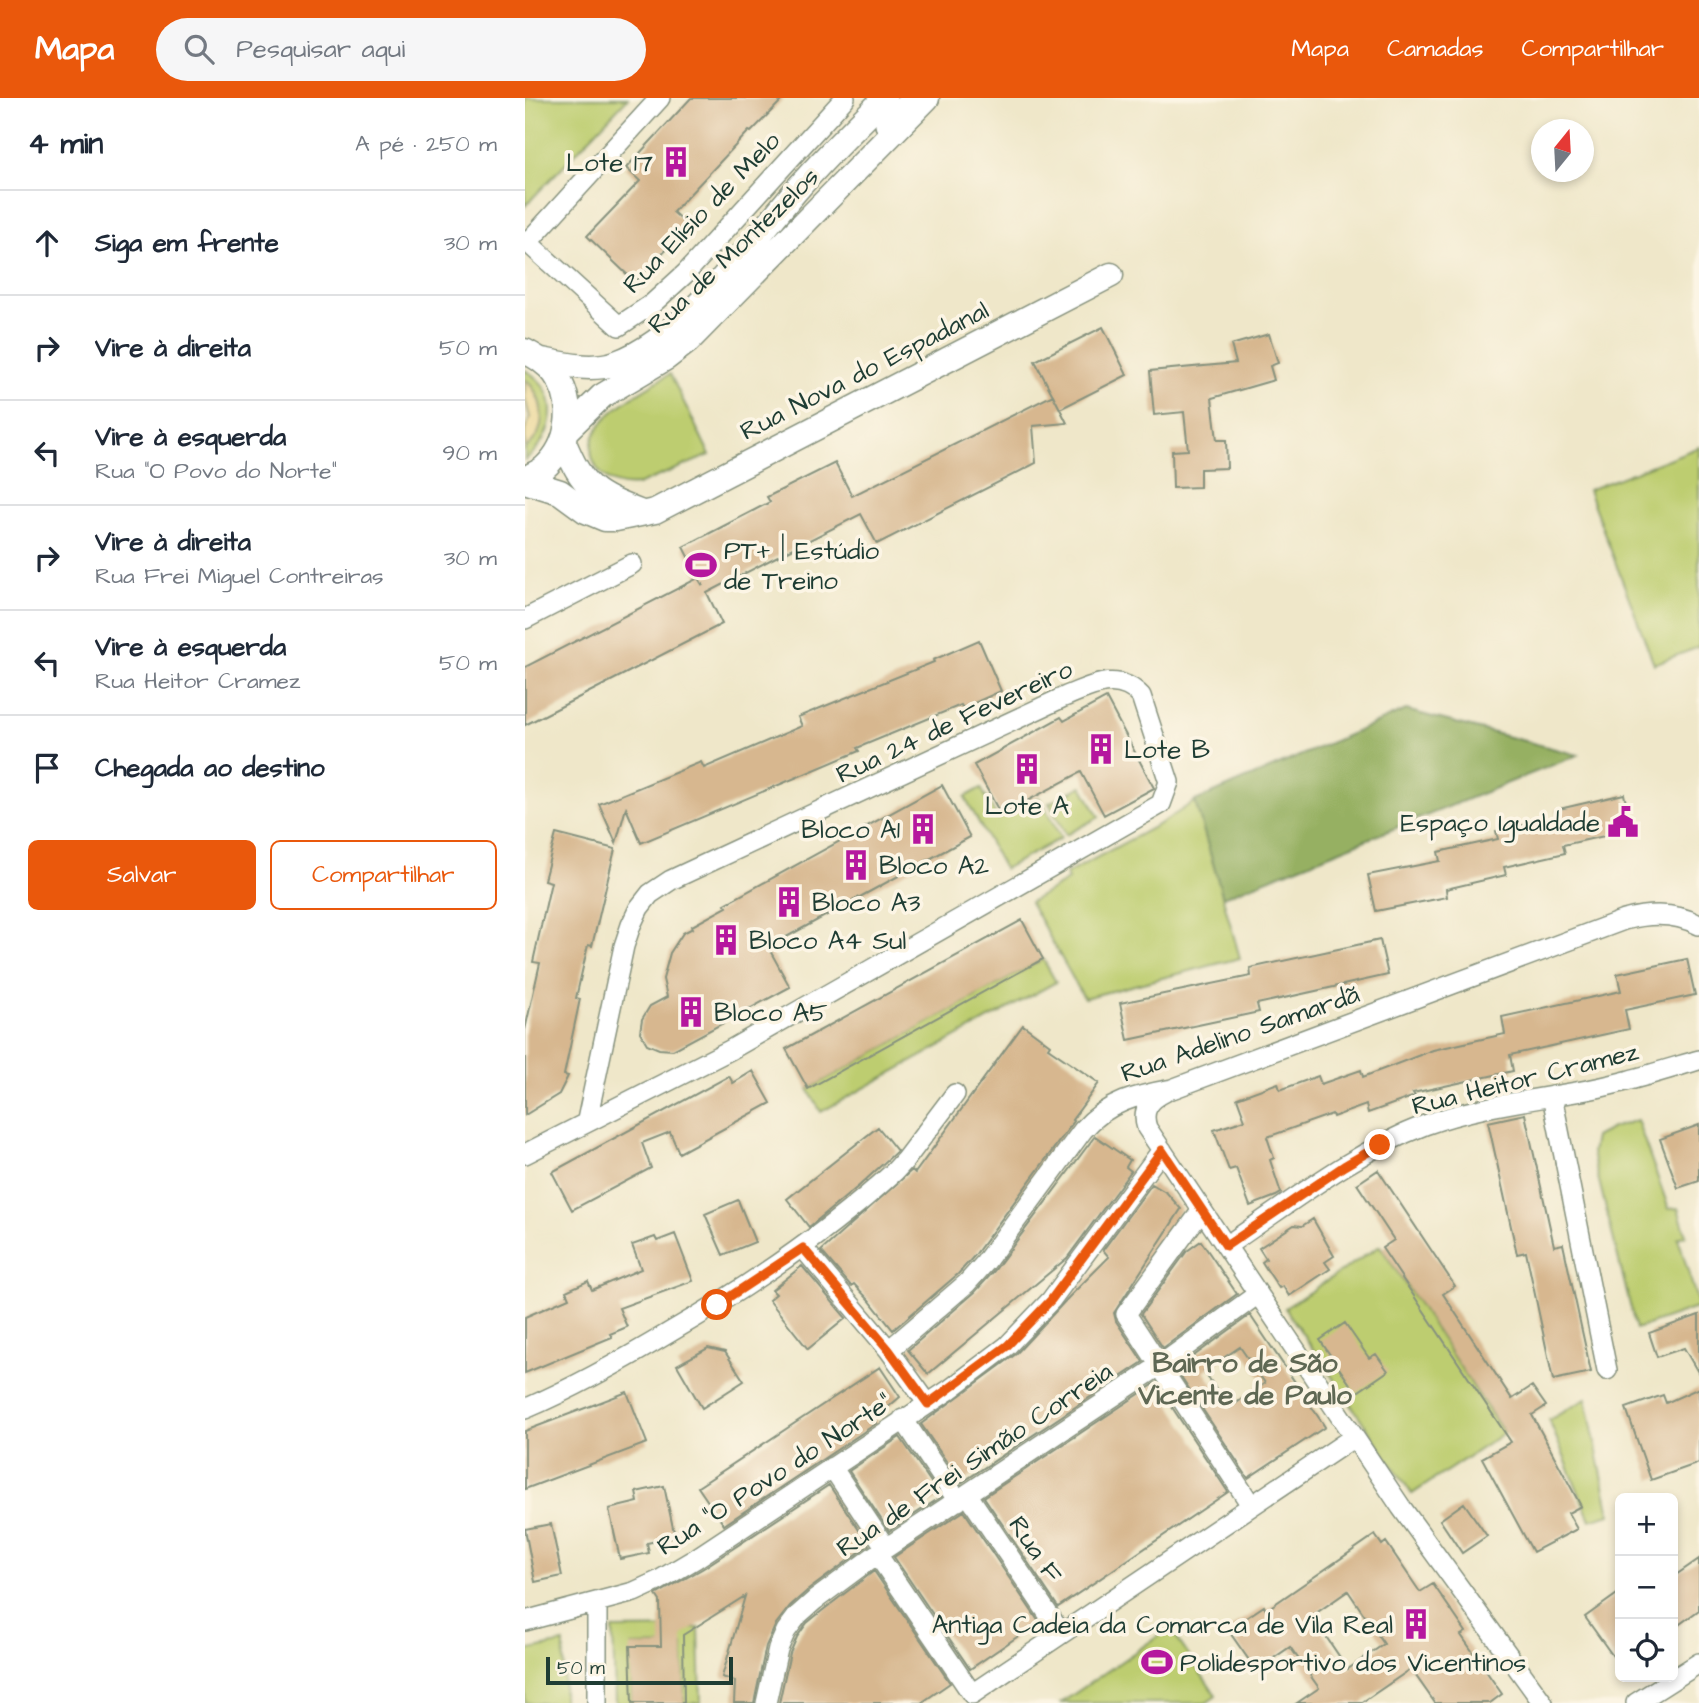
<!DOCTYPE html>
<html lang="pt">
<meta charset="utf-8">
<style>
:root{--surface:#fff;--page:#f6f6f7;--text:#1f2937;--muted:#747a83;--line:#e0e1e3;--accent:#ea580c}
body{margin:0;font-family:"Architects Daughter",sans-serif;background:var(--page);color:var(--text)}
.controls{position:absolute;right:21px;bottom:21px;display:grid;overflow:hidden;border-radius:10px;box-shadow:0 4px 10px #0003}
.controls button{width:63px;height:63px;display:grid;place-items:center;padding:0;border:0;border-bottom:2px solid var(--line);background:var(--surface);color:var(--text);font:35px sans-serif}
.compass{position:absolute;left:1006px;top:21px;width:63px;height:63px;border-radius:50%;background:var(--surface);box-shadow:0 4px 10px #0003;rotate:18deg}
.scale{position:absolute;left:21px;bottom:18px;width:187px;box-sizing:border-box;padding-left:7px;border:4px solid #1f3d34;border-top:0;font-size:19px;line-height:24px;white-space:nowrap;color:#1f3d34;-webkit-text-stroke:5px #fcf5e5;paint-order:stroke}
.stop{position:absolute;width:21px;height:21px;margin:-16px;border:5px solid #ea580c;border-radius:50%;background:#fff}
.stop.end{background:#ea580c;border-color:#fff;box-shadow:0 2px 7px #0008}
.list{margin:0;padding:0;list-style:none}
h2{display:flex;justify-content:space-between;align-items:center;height:91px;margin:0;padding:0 28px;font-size:30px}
h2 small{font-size:23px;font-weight:400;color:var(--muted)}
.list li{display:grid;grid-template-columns:46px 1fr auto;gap:21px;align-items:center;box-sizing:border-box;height:105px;padding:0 28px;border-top:2px solid var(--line)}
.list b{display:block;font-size:26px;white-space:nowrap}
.list p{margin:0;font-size:23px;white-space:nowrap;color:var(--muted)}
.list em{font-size:23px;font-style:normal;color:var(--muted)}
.actions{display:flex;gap:14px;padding:21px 28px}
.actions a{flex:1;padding:16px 0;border:2px solid var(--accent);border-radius:10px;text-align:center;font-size:24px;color:var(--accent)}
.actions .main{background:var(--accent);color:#fff}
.icon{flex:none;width:38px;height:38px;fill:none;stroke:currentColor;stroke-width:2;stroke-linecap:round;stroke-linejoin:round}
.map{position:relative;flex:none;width:1174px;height:1605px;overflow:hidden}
header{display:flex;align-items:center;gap:42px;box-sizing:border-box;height:98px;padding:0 35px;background:var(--accent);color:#fff}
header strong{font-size:33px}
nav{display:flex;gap:38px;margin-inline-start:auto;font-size:24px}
.search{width:490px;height:63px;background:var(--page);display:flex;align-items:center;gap:18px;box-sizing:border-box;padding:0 24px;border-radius:38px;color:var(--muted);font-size:26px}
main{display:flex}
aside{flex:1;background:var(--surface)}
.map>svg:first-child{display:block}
</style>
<header>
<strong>Mapa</strong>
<div class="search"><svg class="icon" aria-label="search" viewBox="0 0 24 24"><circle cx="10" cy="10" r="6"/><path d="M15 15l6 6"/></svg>Pesquisar aqui</div>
<nav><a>Mapa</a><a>Camadas</a><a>Compartilhar</a></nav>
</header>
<main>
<aside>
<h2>4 min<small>A pé · 250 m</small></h2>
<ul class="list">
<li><svg class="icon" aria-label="ahead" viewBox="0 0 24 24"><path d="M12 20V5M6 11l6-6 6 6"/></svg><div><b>Siga em frente</b></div><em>30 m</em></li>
<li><svg class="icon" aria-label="right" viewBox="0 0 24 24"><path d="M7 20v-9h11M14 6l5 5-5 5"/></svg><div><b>Vire à direita</b></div><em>50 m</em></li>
<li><svg class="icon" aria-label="left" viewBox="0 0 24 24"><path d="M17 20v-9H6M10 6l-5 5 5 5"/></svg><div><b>Vire à esquerda</b><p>Rua &quot;O Povo do Norte&quot;</p></div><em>90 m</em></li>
<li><svg class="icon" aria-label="right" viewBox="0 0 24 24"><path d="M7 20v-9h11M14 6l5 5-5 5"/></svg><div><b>Vire à direita</b><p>Rua Frei Miguel Contreiras</p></div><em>30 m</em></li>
<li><svg class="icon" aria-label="left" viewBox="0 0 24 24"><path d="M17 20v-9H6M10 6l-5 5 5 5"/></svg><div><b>Vire à esquerda</b><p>Rua Heitor Cramez</p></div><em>50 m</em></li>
<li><svg class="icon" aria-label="arrive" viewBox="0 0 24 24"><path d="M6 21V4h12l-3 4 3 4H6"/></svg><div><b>Chegada ao destino</b></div></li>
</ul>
<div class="actions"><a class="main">Salvar</a><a>Compartilhar</a></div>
</aside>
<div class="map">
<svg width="1174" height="1605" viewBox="0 0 1174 1605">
<rect width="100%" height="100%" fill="#fcf5e5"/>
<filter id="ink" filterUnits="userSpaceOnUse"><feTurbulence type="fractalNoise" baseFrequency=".0143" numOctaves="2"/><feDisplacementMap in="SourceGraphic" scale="14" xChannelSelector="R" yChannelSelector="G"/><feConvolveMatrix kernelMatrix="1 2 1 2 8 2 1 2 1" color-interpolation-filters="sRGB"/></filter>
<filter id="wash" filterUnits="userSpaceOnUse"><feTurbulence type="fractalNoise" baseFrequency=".00686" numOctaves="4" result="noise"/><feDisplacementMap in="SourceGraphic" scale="28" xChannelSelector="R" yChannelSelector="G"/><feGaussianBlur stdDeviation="1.57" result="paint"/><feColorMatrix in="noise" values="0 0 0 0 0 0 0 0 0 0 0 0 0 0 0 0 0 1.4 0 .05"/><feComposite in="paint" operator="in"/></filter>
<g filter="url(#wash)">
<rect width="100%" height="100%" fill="#efe7c9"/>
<!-- green -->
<path fill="#bdcd6f" stroke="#6e8552" stroke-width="2" d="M0,0H103L0,108Z
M0,272C38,293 31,338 0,362V350C7,346 9,339 12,332C21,312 15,296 0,281Z
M145,276L185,357L112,387C98,389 82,385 73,372C44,329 117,292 145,276Z
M1174,349V549L1129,566L1063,392Z
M557,688L574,719L541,737L524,705Z
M456,690L473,721L514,699L536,740L479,771L440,699Z
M670,703L715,860L559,900L505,804L543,782L541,776L640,723Z
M518,861L531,884L296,1014L283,991Z
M1112,1022L1144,1111L1153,1110L1161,1137L1153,1140L1174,1209L1111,1231L1067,1055L1070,1039L1087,1030Z
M855,1148L979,1335L887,1396L760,1210Z
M1061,1301L1085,1416L1065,1422L1024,1322Z
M174,1530L176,1605H159L158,1547L106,1548L107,1605H90L88,1531Z
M645,1530L691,1598L681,1605H536Z
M39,1545L38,1605H0V1553Z"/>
<!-- forest -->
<path fill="#96b062" stroke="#5a764b" stroke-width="2" d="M881,612L1053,657L698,799L670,703Z"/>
<!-- sand -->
<path fill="#eeda9e" stroke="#868c69" stroke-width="2" d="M0,281C19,300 25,333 0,350V332L5,320L0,300Z"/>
<g id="blocks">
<!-- building -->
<path fill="#d7b78f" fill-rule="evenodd" d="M166,0H259L226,34L224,33L148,114L163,128L110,184L62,138L115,83L101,70Z
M578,229L602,277L535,311L510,263Z
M744,236L753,265L745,268L749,282L687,300L692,342H701L702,370L675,371V389L648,390L647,353L663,352L659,314L629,317L625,273L711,265L706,247Z
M528,297L542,325L508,328L511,365L352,446L336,416L249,460L182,495L197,526L0,627V569L173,480L178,488L158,449L245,404L242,399L310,365L327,398Z
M454,542L476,593L438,610L436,607L332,650L334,653L116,745L101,710L91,745L74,706L176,664L179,670L277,628L273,619L409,564L408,562Z
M581,600L629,690L579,717L556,674L476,717L449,667L536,619L539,623Z
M417,687L445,739L243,849L265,889L148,952L134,951L122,946L115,934L117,921L125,908L142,899L138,881L145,855L158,835L168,830L167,828L202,809L200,806Z
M1099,696L1107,732L1038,747L1040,755L979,769L981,777L921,791L922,799L851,813L843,777L915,763L913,754L973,741L971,733L1032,719L1030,712Z
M31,736L90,751L67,848L63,847L51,900L55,901L39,977L43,978L34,996L0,1017V932L15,865L8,864L26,784L19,782Z
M497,822L518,861L283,991L261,951Z
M855,842L863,877L732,906L734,914L603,942L595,905L726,878L725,870Z
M1162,861L1170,897L1100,912L1104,931L985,957L988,973L888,995L890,998L843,1015L841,1007L808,1019L807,1016L742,1039L749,1060L745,1062L756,1095L751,1098L725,1108L711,1070L704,1072L689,1032L720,1022L712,1000L753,985L755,992L793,978L796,986L836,972L838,979L908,952L980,936L977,919L1096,893L1092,876Z
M498,927L525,947L523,950L574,985L547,1022L549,1023L450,1157L433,1176L368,1232L344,1202L329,1186L326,1188L296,1153L387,1072L390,1075Z
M228,973L246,1005L154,1055L145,1034L117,1045L126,1070L47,1112L27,1074L204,978L208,985Z
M1000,1016L1029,1148L1038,1146L1066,1274L1028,1282L1001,1154L992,1156L963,1024Z
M1174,1027V1083L1153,1090L1135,1041Z
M353,1029L372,1053L335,1087L284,1129L262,1101Z
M570,1038L605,1062L601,1069L606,1073L542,1160L403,1276L383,1252L450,1194L469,1173Z
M853,1072L930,1188L918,1196L987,1301L1007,1288L1021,1308L1007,1317L1056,1408L1043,1415L1052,1431L1008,1454L957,1360L986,1344L857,1150L869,1142L832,1086Z
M627,1086L642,1095L656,1111L589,1215L591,1223L618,1264L436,1385L396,1326L491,1256L544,1199L584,1159L578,1152Z
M213,1102L230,1144L198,1157L180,1116Z
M788,1121L809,1158L800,1164L805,1171L764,1198L758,1188L754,1190L744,1175L737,1164L741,1161L734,1150L769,1127L777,1128Z
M150,1136L168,1183L94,1210L102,1229L85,1236L87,1239L0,1275V1219L44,1200L41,1193L63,1183L67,1192L116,1171L107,1147L130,1139L132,1143Z
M676,1143L712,1196L638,1250L616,1216L662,1153Z
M277,1168L321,1220L283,1251L244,1202L251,1196L247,1192Z
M725,1217L800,1329L723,1380L651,1271ZM715,1249L740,1285L704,1310L679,1273Z
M1174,1217V1276L1159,1250L1132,1259L1124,1235Z
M820,1225L844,1260L851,1256L863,1273L831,1295L795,1242Z
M183,1250L200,1254L219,1283L177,1310L152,1267Z
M355,1269L375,1299L349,1321L352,1325L199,1427L173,1389Z
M631,1285L703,1394L533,1509L459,1399Z
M1174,1290V1365L1126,1382L1101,1310L1138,1297L1141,1305Z
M102,1294L122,1345L0,1391V1333Z
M375,1339L416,1399L364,1433L324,1373Z
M304,1387L344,1447L282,1493L265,1508L251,1526L241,1548L229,1605H209L210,1583L197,1579L220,1498L158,1537L159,1605H107L105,1548H136L135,1503L131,1497L177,1471Z
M139,1388L150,1439L122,1445L124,1455L95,1461L84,1411L113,1404L111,1394Z
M939,1405L962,1438L937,1455L915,1422Z
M439,1413L514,1524L445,1571L369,1459Z
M26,1426L37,1478L10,1484L0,1431Z
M850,1437L857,1447L861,1444L895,1494L908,1486L941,1534L936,1537L977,1596L965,1605H910L886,1571L836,1605H772L794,1590L765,1549L731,1572L703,1532L739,1508L741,1512ZM823,1493L859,1546L823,1571L787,1518Z
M1174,1461V1512L1148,1531V1479Z
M349,1473L425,1585L396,1605H254L265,1555L272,1539L282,1525L298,1512Z
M1095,1494V1568L1060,1519Z"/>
</g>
</g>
<g filter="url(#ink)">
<use href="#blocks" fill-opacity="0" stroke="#87927e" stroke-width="2"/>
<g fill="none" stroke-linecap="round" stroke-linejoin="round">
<defs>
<path id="minor" d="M360,27L385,0
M0,142L94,228L127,206L161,175L320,0
M3,144L135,0
M0,521L107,466
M640,994C624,1002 616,1012 622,1030L876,1409L1018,1605
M1027,998L1082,1272
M0,1056L205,952L636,706L644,684L616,598C593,573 566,588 539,599L146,782L125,796L114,810L106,827L99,848L62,1022
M677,1112L601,1216L726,1407
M701,1148C765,1105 827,1055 900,1027C948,1009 1001,1003 1051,994C1093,987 1133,974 1174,962
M278,1150L364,1252L403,1306
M364,1252L442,1185L460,1165L558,1032C582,1004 613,997 647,991L1099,822C1125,815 1150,814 1174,827
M0,1311C51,1289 99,1262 147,1233C226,1187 301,1136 369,1074L380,1062L430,996
M378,1321L433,1403
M307,1369L361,1450
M443,1397L536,1535
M352,1456L447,1596L829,1339
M72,1504V1605
M0,1523L109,1494L133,1483L170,1461L424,1292L482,1248L526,1202L637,1052
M241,1605L253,1551L261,1533L273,1517L290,1502L352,1456L634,1268L733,1196
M1111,1605L1174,1565"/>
<path id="tertiary" d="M0,253C11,259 22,265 30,276C51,305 45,347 19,370C14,374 6,377 0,381
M17,262C41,267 67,273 91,265C161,240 226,144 274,89C301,58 331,29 360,0
M42,332L77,298L141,260L163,243L402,0
M38,342C58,391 68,396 117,415
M0,383L35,394L61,413L80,421H91L130,413L586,177"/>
</defs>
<!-- minor casing -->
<use href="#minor" stroke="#87927e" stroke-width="22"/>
<!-- tertiary casing -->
<use href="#tertiary" stroke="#87927e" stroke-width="27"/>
<!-- minor -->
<use href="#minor" stroke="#fff" stroke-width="19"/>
<!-- tertiary -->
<use href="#tertiary" stroke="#fff" stroke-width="24"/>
</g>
</g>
<g fill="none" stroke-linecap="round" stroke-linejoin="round" filter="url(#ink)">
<!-- route -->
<path stroke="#ea580c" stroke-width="9" d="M192,1207L278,1150L364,1252L403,1306L482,1248L526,1202L637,1052L701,1148L819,1068L855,1047"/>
</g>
<!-- icons -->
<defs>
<symbol id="building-bare" viewBox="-9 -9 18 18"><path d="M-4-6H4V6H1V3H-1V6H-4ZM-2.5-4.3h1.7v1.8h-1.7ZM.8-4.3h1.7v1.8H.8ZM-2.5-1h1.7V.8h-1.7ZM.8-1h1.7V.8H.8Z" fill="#b5179e" stroke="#fcf5e5" stroke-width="2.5" paint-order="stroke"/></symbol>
<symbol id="stadium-bare" viewBox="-9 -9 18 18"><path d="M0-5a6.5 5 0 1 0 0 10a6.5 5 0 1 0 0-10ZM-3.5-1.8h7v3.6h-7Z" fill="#b5179e" stroke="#fcf5e5" stroke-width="2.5" paint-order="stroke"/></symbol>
<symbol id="civic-bare" viewBox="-9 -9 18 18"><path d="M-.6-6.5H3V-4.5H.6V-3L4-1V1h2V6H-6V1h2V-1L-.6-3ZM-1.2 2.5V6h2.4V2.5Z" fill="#b5179e" stroke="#fcf5e5" stroke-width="2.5" paint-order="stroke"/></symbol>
</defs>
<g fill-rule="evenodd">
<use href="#building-bare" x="129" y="42" width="44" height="44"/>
<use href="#stadium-bare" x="154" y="445" width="44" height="44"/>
<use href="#building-bare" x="554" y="629" width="44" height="44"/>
<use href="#building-bare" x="480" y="649" width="44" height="44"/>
<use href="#civic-bare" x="1076" y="702" width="44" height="44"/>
<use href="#building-bare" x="376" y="709" width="44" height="44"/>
<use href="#building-bare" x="309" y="745" width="44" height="44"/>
<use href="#building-bare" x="242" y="782" width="44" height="44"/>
<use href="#building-bare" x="179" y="820" width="44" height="44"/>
<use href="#building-bare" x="144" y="892" width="44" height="44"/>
<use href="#building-bare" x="869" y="1504" width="44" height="44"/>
<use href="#stadium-bare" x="610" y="1542" width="44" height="44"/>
</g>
<g text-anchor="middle" stroke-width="7" stroke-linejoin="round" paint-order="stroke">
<!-- poi labels -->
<g font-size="26" fill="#1f3d34" stroke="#fcf5e5" text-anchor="start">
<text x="128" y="73" text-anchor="end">Lote 17</text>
<text x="199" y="461">PT+ | Estúdio<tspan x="199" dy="30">de Treino</tspan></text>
<text x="599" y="660">Lote B</text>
<text x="502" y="716" text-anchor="middle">Lote A</text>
<text x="1075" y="733" text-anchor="end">Espaço Igualdade</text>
<text x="375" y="740" text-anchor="end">Bloco A1</text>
<text x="354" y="776">Bloco A2</text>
<text x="287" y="813">Bloco A3</text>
<text x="224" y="851">Bloco A4 Sul</text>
<text x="189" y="923">Bloco A5</text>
<text x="868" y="1535" text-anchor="end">Antiga Cadeia da Comarca de Vila Real</text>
<text x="655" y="1573">Polidesportivo dos Vicentinos</text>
</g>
<!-- street labels -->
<g font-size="26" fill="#1f3d34" stroke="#fcf5e5">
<text transform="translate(176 114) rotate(-46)" y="9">Rua Elísio de Melo</text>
<text transform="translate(208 152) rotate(-44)" y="9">Rua de Montezelos</text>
<text transform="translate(339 272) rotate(-27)" y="9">Rua Nova do Espadanal</text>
<text transform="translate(429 623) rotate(-25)" y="9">Rua 24 de Fevereiro</text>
<text transform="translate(715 935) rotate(-19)" y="9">Rua Adelino Samardã</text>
<text transform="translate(1000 980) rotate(-14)" y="9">Rua Heitor Cramez</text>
<text transform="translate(449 1361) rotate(-34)" y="9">Rua de Frei Simão Correia</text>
<text transform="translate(249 1376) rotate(-33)" y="9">Rua "O Povo do Norte"</text>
<text transform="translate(511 1451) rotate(56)" y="9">Rua F</text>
</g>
<!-- neighbourhood labels -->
<g font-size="28" font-weight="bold" fill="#5f6854" stroke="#fcf5e5">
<text x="720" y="1274">Bairro de São<tspan x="720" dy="32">Vicente de Paulo</tspan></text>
</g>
</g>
</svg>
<div class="controls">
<button>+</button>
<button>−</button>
<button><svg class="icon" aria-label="locate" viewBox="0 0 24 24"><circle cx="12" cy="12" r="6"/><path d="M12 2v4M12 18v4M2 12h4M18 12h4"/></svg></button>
</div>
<svg class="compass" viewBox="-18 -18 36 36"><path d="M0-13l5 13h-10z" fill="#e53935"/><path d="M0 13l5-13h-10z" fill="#747a83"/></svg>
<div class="scale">50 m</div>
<div class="stop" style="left:192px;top:1207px"></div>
<div class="stop end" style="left:855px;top:1047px"></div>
</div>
</main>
